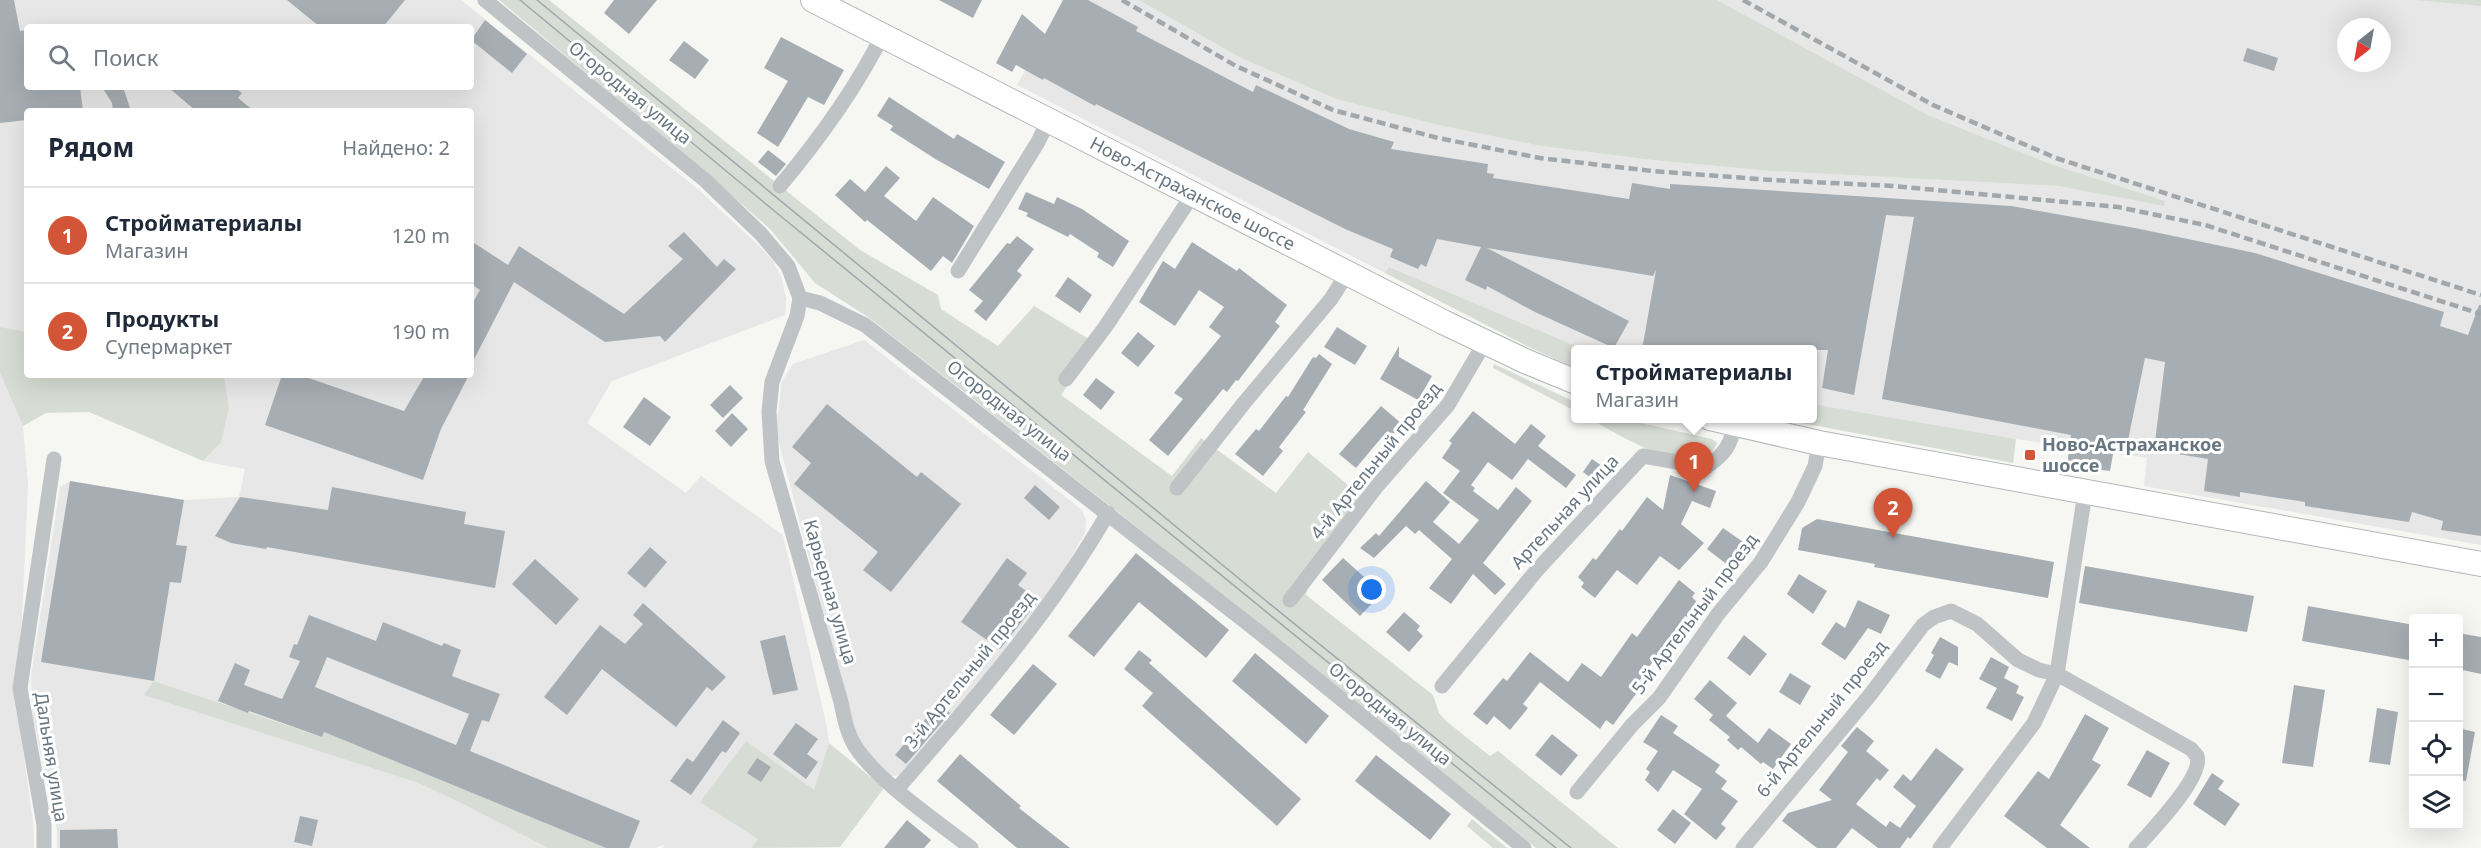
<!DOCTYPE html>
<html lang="ru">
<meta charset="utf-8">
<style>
:root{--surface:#fff;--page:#f2f2f3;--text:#1f2937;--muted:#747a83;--line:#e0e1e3;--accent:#d25537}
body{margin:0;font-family:"Noto Sans",sans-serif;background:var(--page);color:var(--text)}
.controls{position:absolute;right:18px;bottom:18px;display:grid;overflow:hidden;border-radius:6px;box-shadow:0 6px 24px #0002}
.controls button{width:54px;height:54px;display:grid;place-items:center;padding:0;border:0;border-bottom:2px solid var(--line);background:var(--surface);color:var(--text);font:30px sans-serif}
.compass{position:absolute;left:2337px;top:18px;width:54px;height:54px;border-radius:50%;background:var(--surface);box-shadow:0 6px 24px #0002;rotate:211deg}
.you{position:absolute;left:1372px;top:590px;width:21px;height:21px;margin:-15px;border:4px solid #fff;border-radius:50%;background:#1a73e8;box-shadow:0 0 0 9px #1a73e833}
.badge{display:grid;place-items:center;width:39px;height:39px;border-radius:50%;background:var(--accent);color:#fff;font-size:20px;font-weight:700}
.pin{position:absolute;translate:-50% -50px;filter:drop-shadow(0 2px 3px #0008)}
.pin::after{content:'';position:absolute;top:32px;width:21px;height:18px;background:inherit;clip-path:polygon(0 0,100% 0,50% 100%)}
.popup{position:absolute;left:1571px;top:345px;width:246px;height:78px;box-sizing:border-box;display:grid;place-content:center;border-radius:6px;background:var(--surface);filter:drop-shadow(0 2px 4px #0005);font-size:20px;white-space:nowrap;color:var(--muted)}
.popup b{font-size:22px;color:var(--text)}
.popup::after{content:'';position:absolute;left:50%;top:100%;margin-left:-12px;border:12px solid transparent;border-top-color:var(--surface)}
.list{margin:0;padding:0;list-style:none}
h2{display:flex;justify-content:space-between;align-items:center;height:78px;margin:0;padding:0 24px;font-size:26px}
h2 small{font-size:20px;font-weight:400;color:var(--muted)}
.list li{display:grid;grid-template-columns:39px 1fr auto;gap:18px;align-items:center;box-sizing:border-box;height:96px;padding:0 24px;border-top:2px solid var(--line)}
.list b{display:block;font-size:22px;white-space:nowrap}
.list p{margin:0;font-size:20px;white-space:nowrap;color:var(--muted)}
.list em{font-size:20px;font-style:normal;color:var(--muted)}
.icon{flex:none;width:33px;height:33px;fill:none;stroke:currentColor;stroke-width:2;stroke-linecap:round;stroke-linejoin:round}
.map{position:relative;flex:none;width:2481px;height:848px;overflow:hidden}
.search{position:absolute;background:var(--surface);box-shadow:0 6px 24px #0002;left:24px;top:24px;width:450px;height:66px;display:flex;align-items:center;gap:15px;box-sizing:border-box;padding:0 21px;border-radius:6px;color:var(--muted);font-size:22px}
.panel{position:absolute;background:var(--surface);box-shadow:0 6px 24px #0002;left:24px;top:108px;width:450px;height:270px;border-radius:6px}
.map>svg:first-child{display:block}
</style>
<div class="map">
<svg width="2481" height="848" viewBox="0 0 2481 848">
<rect width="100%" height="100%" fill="#f6f6f3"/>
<!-- built -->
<path fill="#e6e7e6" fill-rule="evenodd" d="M0,0H461L699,190L756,243L773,261L782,279L786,298L785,315L612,381L587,423L686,493L701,476L783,535L827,728L829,743L815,790L758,839L751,848H663L664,845L654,848H606L325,732L323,737L154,681L416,782L461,803L548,848H57V830L33,719L31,676L60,487L70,481L184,500L239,497L245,469L203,461L221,443L229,408L224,375H471V111H27V332L0,327ZM27,27H471V87H27Z
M1063,0H1139L1241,58L1336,99L1438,125L1541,146L1652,160L1771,171L2058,186L2164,206L2165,201L2051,164L1928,115L1717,0H2481V545L2144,486L2147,458L2016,439L1813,404L1812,350L1583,349L1389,267L1385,273L1017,85ZM2346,27H2382V63H2346Z
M864,340L1082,510L1086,520L1085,533L1047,599L903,775L890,776L861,746L853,726L776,431L782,381L793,364Z
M0,373L23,426L28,484L22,620L14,685L33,822L34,848H0Z"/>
<!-- green -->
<path fill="#d7dcd4" d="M499,0H549L860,250L938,295L941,309L998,346L1034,306L1097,344L1061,395L1172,476L1201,438L1276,493L1308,452L1371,504L1308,586L1306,595L1433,695L1439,713L1446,721L1490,756L1498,751L1618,848H1536L1128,520L868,317L815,283L770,229L711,177Z
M1139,0H1717L1928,115L2051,164L2165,201L2164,206L2058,186L1771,171L1652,160L1541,146L1438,125L1336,99L1241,58Z
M2416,0H2481V6Z
M1389,267L1583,349L1576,350L1575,368L1529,347L1385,273Z
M0,327L27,332V375H224L229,408L221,443L203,461L89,412L46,413L23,426L0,373Z
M1494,364L1575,402V411L1493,368Z
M1813,404L2016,439L2013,463L1781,419L1812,418Z
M1590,419H1623L1712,439L1717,443C1701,488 1615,432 1590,419Z
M154,681L322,737L324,732L606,848H548L461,803L416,782L144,695Z
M746,741L814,790L829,743L884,788L840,847L751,848L758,839L700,802Z
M1472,819L1507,848H1493L1467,826Z"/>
<!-- building -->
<path fill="#a7aeb3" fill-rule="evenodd" d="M0,0H14L20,31L27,30V87H80L83,111H27V120L0,123Z
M287,0H405L383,27H320Z
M614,0H657L629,34L604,13Z
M939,0H982L973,18Z
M1063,0H1088L1138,27L1136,31L1253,92L1256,85L1349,129L1394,142L1391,149L1488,164L1487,173L1494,174L1493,178L1629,199L1632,183L1670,189V184L2011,206L2135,228L2255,253L2444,312L2440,326L2468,335L2479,305H2481V536L2441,530L2443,521L2412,512L2409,522L2305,506V502L2240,492V497L2204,491L2208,459L2154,450L2165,362L2145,358L2127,445L2115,443L2110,471L2067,465L2071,435L1882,399L1914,217L1886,215L1854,395L1822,388L1828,350H1642L1656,270L1653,276L1487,248L1629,321L1614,348L1535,312L1487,286L1486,290L1465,280L1481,247L1437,239L1426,267L1421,264L1418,269L1390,257L1393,249L1345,229L1096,104L1095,106L1044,78L1043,80L1016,65L1012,72L996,63L1022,14L1045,34Z
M485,20L527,54L512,73L471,40Z
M781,37L844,70L824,105L808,97L778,147L757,133L788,81L764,68Z
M684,41L709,60L695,79L669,60Z
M2247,48L2278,58L2274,71L2243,61Z
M102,87H123L131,111H113L112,103Z
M168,87H234L242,93L238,98L254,111H196Z
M889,97L954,139L957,134L1005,162L989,189L937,160L890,130L893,126L877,116Z
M768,150L786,164L776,176L758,162Z
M886,166L900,178L884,196L916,221L933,197L974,226L952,263L943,256L931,271L867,220L865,222L835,195L850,179L865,192Z
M1026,192L1054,204L1057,197L1082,209L1129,241L1113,267L1097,257L1099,253L1070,234L1068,237L1026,216L1028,213L1018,209Z
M684,232L717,267L724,259L736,269L665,342L660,336L605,342L514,282L471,365V306L480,290L471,284V241L508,265L519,246L624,314L683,259L668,246Z
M1017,236L1034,249L1017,271L1022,275L986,321L974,311L983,301L969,290L1007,243L1010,244Z
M1192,242L1237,271L1239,268L1287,305L1275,322L1280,326L1238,381L1236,380L1227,392L1223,389L1168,456L1149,440L1183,399L1174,393L1221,336L1209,327L1224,307L1199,290L1175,326L1139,302L1163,261L1175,269Z
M1068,277L1092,295L1080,313L1055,296Z
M1337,327L1367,346L1355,365L1324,347Z
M1138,332L1155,346L1138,367L1121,353Z
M1399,346V357L1432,376L1418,400L1380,379Z
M1319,354L1332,364L1303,410L1306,412L1279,447L1283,451L1263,476L1235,454L1256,429L1259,431L1286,396L1288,397L1313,357L1316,358Z
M282,375H300L404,411L425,375H469L441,429L423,480L265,425Z
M1096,378L1115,392L1101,410L1083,395Z
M730,385L743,398L723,418L710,405Z
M644,397L671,417L650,446L623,427Z
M827,404L917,477L921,472L961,504L891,592L863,570L878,552L794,484L811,463L792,447Z
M1381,406L1402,424L1387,441L1382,437L1356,468L1339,454Z
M1473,411L1515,444L1531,424L1546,436L1538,446L1576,475L1566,488L1528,459L1512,480L1488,462L1471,485L1475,488L1473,491L1498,510L1516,487L1532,501L1483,563L1506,584L1495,595L1473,574L1451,604L1429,588L1452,559L1419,530L1415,534L1406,526L1374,558L1360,548L1376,533L1379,536L1426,481L1450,502L1433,522L1459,544L1479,520L1443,493L1460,471L1442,458L1452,443L1449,441Z
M732,413L748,429L731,447L715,431Z
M1592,459L1605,468L1595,481L1583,472Z
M1670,475L1716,491L1710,508L1692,501L1681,524L1704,543L1679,570L1660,556L1637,585L1617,570L1595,598L1581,587L1584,583L1578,577L1593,558L1596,560L1620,529L1622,531L1647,497L1663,510Z
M70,481L184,500L176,545L187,546L181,583L170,582L154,681L41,662Z
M1035,485L1060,507L1049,520L1024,498Z
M332,487L466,512L464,524L505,531L495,588L267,547L266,549L231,543L215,536L240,497L328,510Z
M1817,519L2054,562L2048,598L1874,567L1875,564L1798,550L1802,528Z
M1723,528L1746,544L1729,566L1707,549Z
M650,547L667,562L645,588L627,573Z
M1136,553L1229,630L1206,658L1139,602L1094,657L1068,636Z
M1007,558L1027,573L1018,585L1039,600L1000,649L961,622Z
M1343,558L1382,593L1360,616L1322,580Z
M535,559L579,599L556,625L512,584Z
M2085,566L2254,596L2247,632L2079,603Z
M1799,574L1827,591L1813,614L1787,594Z
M1679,580L1695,593L1692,597L1698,603L1687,617L1685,616L1637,684L1641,687L1613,725L1606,720L1600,729L1540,682L1523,704L1528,708L1510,730L1494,716L1487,725L1473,714L1503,678L1507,681L1530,652L1568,682L1582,663L1601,677L1632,633L1637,637Z
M1858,600L1890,615L1881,634L1868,628L1845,660L1821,644L1836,622L1845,628Z
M643,603L726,677L712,691L707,687L676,727L602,669L567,715L544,697L600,625L625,644L643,624L633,615Z
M2308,606L2414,625V661L2302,641Z
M1404,612L1420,626L1417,630L1423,636L1409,652L1386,632Z
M309,615L376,641L383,622L442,646L444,643L461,650L452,676L500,694L489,722L482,720L470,751L640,821L629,848H606L324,732L322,737L249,711L248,713L218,701L235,663L250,670L244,685L282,699L300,661L289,657L294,644L297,645ZM327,657L469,714L456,745L315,687Z
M2458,633L2481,637V674L2458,669Z
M785,635L798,690L773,695L760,641Z
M1744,635L1767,654L1750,676L1727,658Z
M1940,637L1958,647V666L1949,662L1940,679L1925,671L1934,655L1931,653Z
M1139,650L1152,660L1149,663L1301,799L1277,826L1142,706L1153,693L1124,669Z
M1255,653L1329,716L1306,744L1232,681Z
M1991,657L2009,667L2004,678L2019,686L2016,693L2024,697L2012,721L1986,708L1997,688L1979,679Z
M1033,664L1057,684L1014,735L990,715Z
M1790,673L1811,686L1800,705L1779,692Z
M1710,680L1737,703L1726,716L1758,743L1769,728L1791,744L1773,769L1763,762L1761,764L1741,747L1738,750L1727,740L1730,737L1709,720L1713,715L1694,699Z
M2294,685L2325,690L2313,767L2282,763Z
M939,703L950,713L906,764L895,755Z
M2377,708L2398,712L2390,765L2369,762Z
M2085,714L2109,728L2092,760L2101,765L2060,825L2090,848H2047L2004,816L2038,771L2049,779Z
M1661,715L1678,726L1673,733L1720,765L1715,772L1727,781L1721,789L1738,801L1721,824L1726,828L1716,840L1684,814L1702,789L1673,770L1658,792L1645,780L1650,772L1646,769L1658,751L1643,742Z
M723,720L740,733L726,753L722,751L691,795L670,781L687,758L693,762Z
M796,723L818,739L807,754L818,762L806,779L773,754Z
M1857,727L1874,741L1866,751L1889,770L1880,781L1877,778L1856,804L1886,827L1890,821L1900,828L1916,806L1893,787L1903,774L1911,781L1936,748L1964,769L1910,839L1908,837L1900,848H1878L1852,828L1836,848H1817L1782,821L1788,813L1832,800L1819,790L1848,752L1841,746Z
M2458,728L2475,732L2466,781L2458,780Z
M1552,734L1578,755L1561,776L1535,755Z
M2147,750L2170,763L2151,798L2127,785Z
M960,754L1021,806L1019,808L1070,848H1017L937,781Z
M1376,755L1451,814L1430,840L1355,781Z
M757,758L771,767L761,782L747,773Z
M2212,773L2224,781L2218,789L2240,804L2225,826L2193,804Z
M1673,809L1691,823L1675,844L1657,830Z
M300,816L318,820L312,846L294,842Z
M907,820L931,840L924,848H884Z
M117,829L118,848H60V830Z"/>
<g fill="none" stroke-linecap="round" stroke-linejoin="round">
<defs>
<g id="primary">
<path id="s1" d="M813,0L1443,322L1525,361L1576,382"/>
<path d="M1710,418L1819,443L2481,564"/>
</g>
</defs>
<!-- primary casing -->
<use href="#primary" stroke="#b3b7ba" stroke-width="26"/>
<!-- minor -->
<path stroke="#bfc3c6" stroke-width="15" d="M485,0L706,181L761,234L788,266L800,298L797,316L772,382L769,411L772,461L841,702C844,717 847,733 855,746C877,781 938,822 971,848
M780,186C820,138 856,89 883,34
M958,271L1038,142L1049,119
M800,298L820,303L865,325L1260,633L1524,848
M1066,379L1106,326L1193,194
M1177,488L1244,403L1331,299L1348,272
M1290,600L1377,486L1448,405L1485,342
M1442,686L1537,570L1643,456L1706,467C1726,453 1730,446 1735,424
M897,789C973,701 1050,614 1108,513
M1577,792L1632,725L1659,698L1718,614L1761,562L1798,502L1815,466L1819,443
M44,848V825L20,688L54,459
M1743,848L1870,695L1923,625L1934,617L1951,611L1977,624L2018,660L2039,670L2057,674L2191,749C2192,750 2196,755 2197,756C2204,777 2150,832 2136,848
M1940,848L2034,723L2057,674L2085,493"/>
<!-- primary -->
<use href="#primary" stroke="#fff" stroke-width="24"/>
<!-- tram -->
<path stroke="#a1a7ab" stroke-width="1.5" d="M520,0L778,214L1556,848
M537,0L1265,600L1571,848"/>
<!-- rail -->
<path stroke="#a1a7ab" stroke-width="4.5" stroke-dasharray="9 4.5" stroke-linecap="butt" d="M1122,0L1236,66L1333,110L1438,138L1540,158L1652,171L1771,180L1893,186L2118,207L2205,225L2481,314
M1743,0L1933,105L2056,158L2481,295"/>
</g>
<!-- markers -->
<rect fill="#d25537" stroke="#fff" stroke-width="2" x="2024" y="449" width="12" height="12" rx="3"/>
<g text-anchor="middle" stroke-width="6" stroke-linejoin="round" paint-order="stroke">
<!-- street labels -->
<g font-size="18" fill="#687681" stroke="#fff">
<text transform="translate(630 93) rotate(39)" y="6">Огородная улица</text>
<text dy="6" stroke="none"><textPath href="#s1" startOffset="426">Ново-Астраханское шоссе</textPath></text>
<text transform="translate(1009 411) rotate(38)" y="6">Огородная улица</text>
<text transform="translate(1376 461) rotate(-51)" y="6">4-й Артельный проезд</text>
<text transform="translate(1565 512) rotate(-47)" y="6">Артельная улица</text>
<text transform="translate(830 592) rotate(74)" y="6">Карьерная улица</text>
<text transform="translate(1695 614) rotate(-53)" y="6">5-й Артельный проезд</text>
<text transform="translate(970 670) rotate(-51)" y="6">3-й Артельный проезд</text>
<text transform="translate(1390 714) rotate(39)" y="6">Огородная улица</text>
<text transform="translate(1822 719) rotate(-51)" y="6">6-й Артельный проезд</text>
<text transform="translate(51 757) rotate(81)" y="6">Дальняя улица</text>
</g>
<!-- poi labels -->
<g font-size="18" font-weight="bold" fill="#687681" stroke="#fff" text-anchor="start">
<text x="2042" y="451">Ново-Астраханское<tspan x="2042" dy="21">шоссе</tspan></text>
</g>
</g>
</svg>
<div class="controls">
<button>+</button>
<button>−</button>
<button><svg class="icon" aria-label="locate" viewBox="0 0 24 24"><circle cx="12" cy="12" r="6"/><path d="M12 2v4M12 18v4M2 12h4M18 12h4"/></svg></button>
<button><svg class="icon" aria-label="layers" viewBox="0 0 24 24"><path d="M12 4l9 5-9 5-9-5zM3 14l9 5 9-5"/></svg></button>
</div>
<svg class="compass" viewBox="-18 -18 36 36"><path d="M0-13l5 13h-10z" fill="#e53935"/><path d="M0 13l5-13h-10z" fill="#747a83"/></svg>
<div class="you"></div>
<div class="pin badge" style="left:1694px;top:492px">1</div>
<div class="popup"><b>Стройматериалы</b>Магазин</div>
<div class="pin badge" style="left:1893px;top:538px">2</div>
<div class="search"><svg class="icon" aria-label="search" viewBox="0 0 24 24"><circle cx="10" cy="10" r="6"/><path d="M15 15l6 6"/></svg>Поиск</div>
<section class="panel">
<h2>Рядом<small>Найдено: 2</small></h2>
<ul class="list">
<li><span class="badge">1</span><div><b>Стройматериалы</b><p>Магазин</p></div><em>120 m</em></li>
<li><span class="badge">2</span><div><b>Продукты</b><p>Супермаркет</p></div><em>190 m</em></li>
</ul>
</section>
</div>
